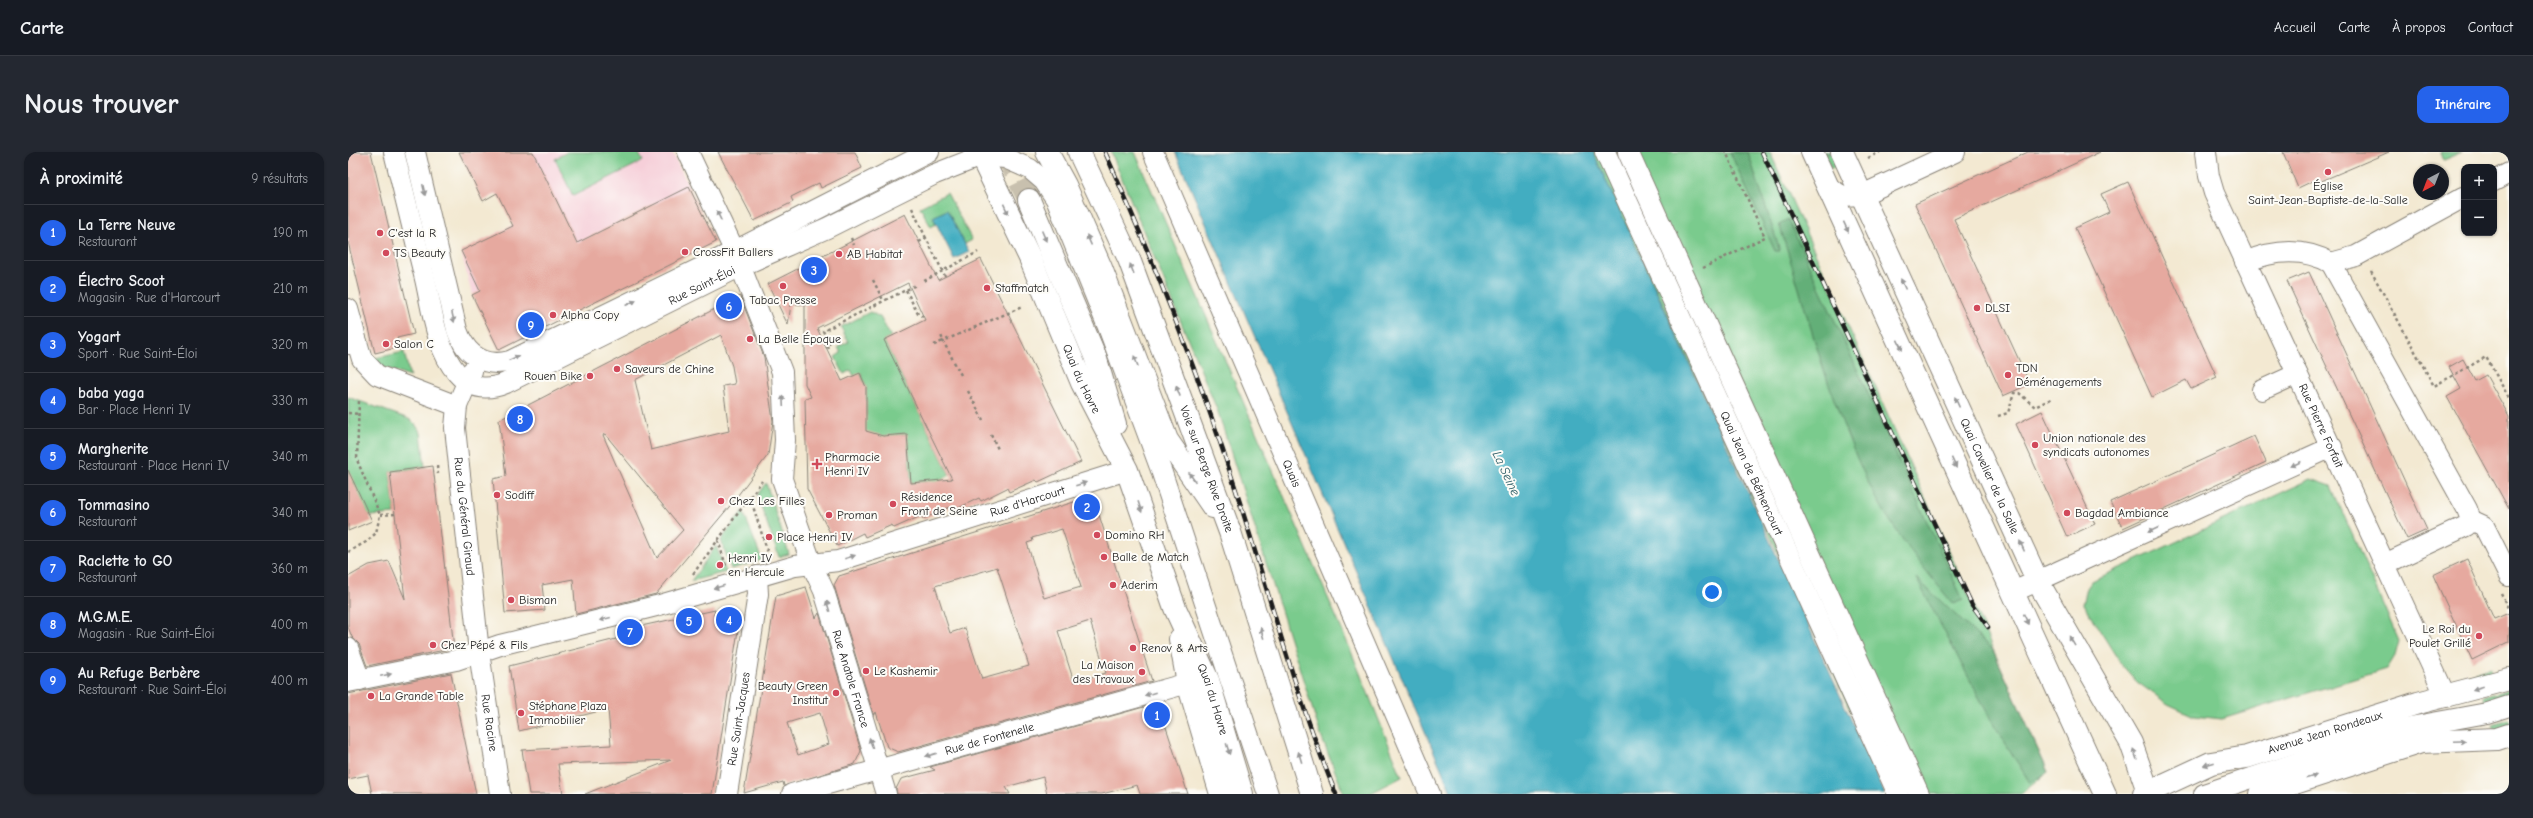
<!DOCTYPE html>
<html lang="fr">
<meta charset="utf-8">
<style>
:root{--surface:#171b24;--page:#242831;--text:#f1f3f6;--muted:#9ea1a6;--line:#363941;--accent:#2563eb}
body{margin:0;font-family:"Comic Neue",sans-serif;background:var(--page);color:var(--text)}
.controls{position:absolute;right:12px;top:12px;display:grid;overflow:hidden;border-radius:8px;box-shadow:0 1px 3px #0004}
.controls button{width:36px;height:36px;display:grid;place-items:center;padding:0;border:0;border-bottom:1px solid var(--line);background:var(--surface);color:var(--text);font:20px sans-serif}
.compass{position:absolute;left:2065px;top:12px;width:36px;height:36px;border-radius:50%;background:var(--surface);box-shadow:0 1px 3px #0004;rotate:222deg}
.you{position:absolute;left:1364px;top:440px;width:14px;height:14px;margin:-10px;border:3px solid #fff;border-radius:50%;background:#1a73e8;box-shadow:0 0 0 6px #1a73e833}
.badge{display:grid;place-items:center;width:26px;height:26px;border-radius:50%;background:var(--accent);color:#fff;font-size:13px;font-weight:700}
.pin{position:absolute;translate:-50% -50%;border:2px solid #fff;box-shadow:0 1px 4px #0006}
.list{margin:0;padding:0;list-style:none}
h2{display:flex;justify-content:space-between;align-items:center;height:52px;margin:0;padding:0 16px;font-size:17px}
h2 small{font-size:13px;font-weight:400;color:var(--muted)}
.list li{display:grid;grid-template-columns:26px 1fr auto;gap:12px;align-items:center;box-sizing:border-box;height:56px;padding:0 16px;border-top:1px solid var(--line)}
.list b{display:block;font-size:15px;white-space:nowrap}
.list p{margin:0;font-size:13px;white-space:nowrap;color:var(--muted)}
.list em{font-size:13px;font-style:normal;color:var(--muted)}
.map{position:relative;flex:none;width:2161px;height:642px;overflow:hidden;border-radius:12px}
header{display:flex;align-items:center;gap:24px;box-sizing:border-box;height:56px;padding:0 20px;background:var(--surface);border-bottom:1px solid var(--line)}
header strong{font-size:19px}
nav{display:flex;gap:22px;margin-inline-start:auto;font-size:14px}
.intro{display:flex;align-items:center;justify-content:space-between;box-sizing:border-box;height:96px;padding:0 24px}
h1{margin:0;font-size:28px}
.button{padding:10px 18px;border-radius:12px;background:var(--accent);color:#fff;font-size:14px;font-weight:700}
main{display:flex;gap:24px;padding:0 24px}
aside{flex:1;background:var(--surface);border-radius:12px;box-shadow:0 1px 3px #0004}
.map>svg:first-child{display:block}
</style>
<header>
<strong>Carte</strong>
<nav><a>Accueil</a><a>Carte</a><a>À propos</a><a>Contact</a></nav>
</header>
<div class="intro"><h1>Nous trouver</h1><a class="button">Itinéraire</a></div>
<main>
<aside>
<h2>À proximité<small>9 résultats</small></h2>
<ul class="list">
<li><span class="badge">1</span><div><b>La Terre Neuve</b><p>Restaurant</p></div><em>190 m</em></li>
<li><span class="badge">2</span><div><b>Électro Scoot</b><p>Magasin · Rue d'Harcourt</p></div><em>210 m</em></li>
<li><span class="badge">3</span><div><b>Yogart</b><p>Sport · Rue Saint-Éloi</p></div><em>320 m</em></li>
<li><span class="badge">4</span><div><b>baba yaga</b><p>Bar · Place Henri IV</p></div><em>330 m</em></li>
<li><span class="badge">5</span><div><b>Margherite</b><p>Restaurant · Place Henri IV</p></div><em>340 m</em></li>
<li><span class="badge">6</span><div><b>Tommasino</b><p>Restaurant</p></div><em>340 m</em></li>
<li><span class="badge">7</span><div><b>Raclette to GO</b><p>Restaurant</p></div><em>360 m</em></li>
<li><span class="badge">8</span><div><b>M.G.M.E.</b><p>Magasin · Rue Saint-Éloi</p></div><em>400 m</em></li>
<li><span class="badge">9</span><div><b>Au Refuge Berbère</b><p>Restaurant · Rue Saint-Éloi</p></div><em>400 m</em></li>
</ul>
</aside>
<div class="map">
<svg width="2161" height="642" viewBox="0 0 2161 642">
<rect width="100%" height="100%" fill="#fdfcf7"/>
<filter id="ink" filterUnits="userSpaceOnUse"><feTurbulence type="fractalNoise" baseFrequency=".025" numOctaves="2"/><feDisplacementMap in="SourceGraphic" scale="8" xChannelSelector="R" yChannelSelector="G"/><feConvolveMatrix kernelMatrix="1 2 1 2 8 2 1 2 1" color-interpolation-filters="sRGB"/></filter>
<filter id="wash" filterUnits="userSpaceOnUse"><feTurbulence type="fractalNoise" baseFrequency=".012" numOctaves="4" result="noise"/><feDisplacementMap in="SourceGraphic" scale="16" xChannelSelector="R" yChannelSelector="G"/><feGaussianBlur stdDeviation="0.9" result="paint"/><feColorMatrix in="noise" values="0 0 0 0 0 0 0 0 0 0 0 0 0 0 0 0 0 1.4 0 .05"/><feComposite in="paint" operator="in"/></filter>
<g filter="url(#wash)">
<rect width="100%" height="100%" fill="#f3e9d2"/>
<!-- built -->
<path fill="#f6cfd9" d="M111,0H324L341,35L124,143L113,99L165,73L149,42L135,49Z"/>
<!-- green -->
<path fill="#7acb8d" stroke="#4b7454" d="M219,0H290L295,9L225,44L207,7Z
M763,0H787L1003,499L1054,625L1021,642H996L973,584L870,260Z
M1245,0H1422L1700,620L1673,642H1541Z
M1475,0H1483L1490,15L1483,17Z
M2092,0H2114L2095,8Z
M599,41L624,88L617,92L599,58L585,65L588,72L583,75L572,55Z
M522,160L532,165L543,185L536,188L602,323L582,333L579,329L563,331L559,282L531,285L480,269L518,264V235L513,222L506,224L503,218L496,222L487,205L493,201L490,195L500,190L493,175Z
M56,200L62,225L34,215L23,207Z
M0,245L61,267L67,272L73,281L77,315L42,320L47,362L21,364L4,332L7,331L3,330L0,319Z
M1963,327L1983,334L2051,489L2047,504L2039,517L1874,567L1846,564L1820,552L1789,530L1773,512L1735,452L1739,436L1744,429Z
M418,331L441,402L431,405L409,343Z
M395,359L414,408L383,417L373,388Z
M368,394L378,420L343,429Z
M2142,516L2145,523L2123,529L2114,526Z
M2161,537V542L2137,550L2136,545Z
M2161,567V574L2147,578L2145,572Z"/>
<!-- forest -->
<path fill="#63af78" stroke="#40664a" d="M1382,0H1400L1432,99H1427Z
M1440,67L1615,448L1605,452C1573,413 1542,375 1520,330C1480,248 1459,158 1431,72Z
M1568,426L1645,498L1700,620L1682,631L1642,566Z"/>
<!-- water -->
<path fill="#42adc1" stroke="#2f646e" d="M827,0H1245L1537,642H1104Z
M599,58L621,100L606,107L585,65Z"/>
<g id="blocks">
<!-- building -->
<path fill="#e6a99f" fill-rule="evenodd" d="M0,0H23L66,182L49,186L52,195L27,201L0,90Z
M111,0H185L229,91L341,35L368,90L151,198L124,143L132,139L113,99L165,74L149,41L135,49Z
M370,0H507L514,16L473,36L471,31L443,45L445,50L406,69Z
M1680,0H1752L1606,67L1682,232L1655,244L1567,52Z
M1935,0H2041L1971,30L1969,27L1950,36Z
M1780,30L1869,225L1843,237L1838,228L1804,245L1727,76L1761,60L1753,42Z
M557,62L590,128L633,107L733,310L690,330L688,328L661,340L659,336L633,349L631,346L604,359L602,355L575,367L573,364L546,376L544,373L517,385L515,381L489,394L459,337L457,247L463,245L457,232V153L443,152L440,173L420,132ZM560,131L577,168L536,188L604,327L563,331L559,282L535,284L518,279V235L512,221L494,229L469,176Z
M1961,120L2079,378L2059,387L1939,129Z
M392,144L416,205L425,269L420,303L381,355L308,442L228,462L225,427L194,433L197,458L157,461L145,327L158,324L151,268ZM373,183L384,214L387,232L375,234L381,279L303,298L287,228ZM257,282L335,378L309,406L255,283Z
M2115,207L2127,229L2138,223L2161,264V357L2099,245L2113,237L2101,215Z
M1694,259L1747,372L1719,385L1668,272Z
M1906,284L1918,310L1775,376L1762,350Z
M85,314L106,496L19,514L11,492L4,485L0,475V425L21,413L41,409L57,447L42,320Z
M0,318L24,369L0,379Z
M745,344L804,529L550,600L539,595L528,560L526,564L486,433L491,424ZM714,377L733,435L696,446L679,391L685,389L684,386ZM649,415L681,514L634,527L617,476L602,481L587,434ZM742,469L758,521L726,530L710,479Z
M2119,407L2146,467L2161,461V490L2124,508L2085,423Z
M458,435L468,466L471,461L513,599L507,612L436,634L435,630L396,641L428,444ZM472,561L481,592L450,603L439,571Z
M367,458L366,464L392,466L364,642H237L323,608L210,612L215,642H181L174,598L263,593L260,557L171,579L161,514L276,485L274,474L287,471L284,476Z
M103,521L128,642H24L20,623L0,627V542Z
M810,551L840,642H792L789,633L754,642H699L695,625L658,635L662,642H549L548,637L553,627L587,618L582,615Z"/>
</g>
</g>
<g filter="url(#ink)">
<use href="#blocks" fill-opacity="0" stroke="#888277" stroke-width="1"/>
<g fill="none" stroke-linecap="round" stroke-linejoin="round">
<!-- major-tunnel -->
<path stroke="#c8c0ae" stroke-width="22" stroke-dasharray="22 11" stroke-linecap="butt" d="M657,0L681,48"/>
<defs>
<g id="minor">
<path id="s1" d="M46,0C56,42 67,85 77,127C84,157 88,197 109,221C123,237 139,239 158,231L393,114L479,76L587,22L633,4L657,6L682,17L696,29L708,47L760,175L813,318L920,642"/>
<path d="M67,0L109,178C118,203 136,216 162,209L373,106L581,0"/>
<path id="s2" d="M340,0L387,100L434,220L437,288L434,327L464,413L476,439L538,642"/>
<path id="s3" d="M805,0L1082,642"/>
<path id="s4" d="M1257,0L1550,642"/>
<path d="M1280,0L1571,642"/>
<path id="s5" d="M1858,0L1861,24L1866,41L2098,545"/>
<path d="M2146,29L2161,21"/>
<path d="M1480,35L1494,44L1514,43L1607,0"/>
<path d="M1897,110C1926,98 1955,95 1983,111L2119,357L2123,368L2118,374L2039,411"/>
<path d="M1983,111L2008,104L2116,45"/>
<path d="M0,157L9,190"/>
<path d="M0,192L9,190L14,207L29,223L109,254"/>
<path id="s6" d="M124,219L109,254L107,276L131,500L152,642"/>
<path d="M1914,238L1949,222"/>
<path d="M2123,368L2136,374L2161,424"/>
<path d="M1665,440L1984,295"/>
<path d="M0,496L12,528"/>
<path id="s7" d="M0,530L108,508L152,493L308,454L447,414L490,409L779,318"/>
<path id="s8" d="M379,642L410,442L409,424"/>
<path id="s9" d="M444,642L840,531"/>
<path d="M1856,642L2046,578L2139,561L2161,554"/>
</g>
<g id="major">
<path id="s10" d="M631,0L682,106L734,231L779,318L827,456L860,528L894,642"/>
<path d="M699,0L717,33L753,116L819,288L865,355"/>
<path id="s11" d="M731,0L781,107L882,380L964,642"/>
<path d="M1464,0L1757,642"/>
<path id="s12" d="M1494,0L1690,430L1783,591L1801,642"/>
<path d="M681,48L747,204L767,272"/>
<path d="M832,487L840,531L873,642"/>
<path id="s13" d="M1796,642L1863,611L1899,605L2070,551L2161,527"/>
<path d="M1913,642L2073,590L2149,587L2161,583"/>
</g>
</defs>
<!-- minor casing -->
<use href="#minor" stroke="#888277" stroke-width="22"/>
<!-- major casing -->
<use href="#major" stroke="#888277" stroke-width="24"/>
<!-- path -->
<path stroke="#888277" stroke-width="2.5" stroke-dasharray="3 3" stroke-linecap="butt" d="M1520,6L1532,0
M564,56L578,86
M503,86L506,93
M571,90L578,86L597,124
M1355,116L1417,85L1378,0
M2023,119L2086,234L2138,205L2161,246
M525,128L535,148
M576,129L630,100
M558,138L570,162L575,165
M586,193L595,189L593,183
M478,196L482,193L475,179L568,133
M613,223L595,189L674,155
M620,239L635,268
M0,261L11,262
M1650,264L1660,261L1666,241H1671L1687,255L1705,246
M643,283L651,299
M89,314L90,322
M402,345L420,401
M32,363L47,362
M370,388L414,329
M0,400L18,390L28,381L32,363L9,308L11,249
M345,422L370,388L378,414
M2153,442L2161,458"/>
<!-- minor -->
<use href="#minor" stroke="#fff" stroke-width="20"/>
<!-- major -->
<use href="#major" stroke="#fff" stroke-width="22"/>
<defs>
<path id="rail" d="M757,0C804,106 847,212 883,323C918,429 945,538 988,642
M1414,0L1624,453L1640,475"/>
</defs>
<!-- rail casing -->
<use href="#rail" stroke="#1c1c1c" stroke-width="4.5"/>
<!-- rail -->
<use href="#rail" stroke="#fdfcf7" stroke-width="3" stroke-dasharray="9" stroke-linecap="butt"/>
</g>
<!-- one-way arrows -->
<defs><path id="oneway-solid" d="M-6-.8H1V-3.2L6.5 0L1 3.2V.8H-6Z"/></defs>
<g fill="#999">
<use href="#oneway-solid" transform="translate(76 38) rotate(77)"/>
<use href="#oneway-solid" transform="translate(658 57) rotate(65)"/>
<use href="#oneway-solid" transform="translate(371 64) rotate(-116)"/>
<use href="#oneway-solid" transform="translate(1498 75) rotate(65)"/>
<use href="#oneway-solid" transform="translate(696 84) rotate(67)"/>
<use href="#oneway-solid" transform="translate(741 88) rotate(-114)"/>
<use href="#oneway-solid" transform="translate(784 117) rotate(-111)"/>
<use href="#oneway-solid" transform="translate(1555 132) rotate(-114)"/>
<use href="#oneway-solid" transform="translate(283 151) rotate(-25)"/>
<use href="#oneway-solid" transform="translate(105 165) rotate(77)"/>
<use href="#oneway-solid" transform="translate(1552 193) rotate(65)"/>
<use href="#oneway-solid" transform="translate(166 206) rotate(-24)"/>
<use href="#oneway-solid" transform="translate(788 209) rotate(-111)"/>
<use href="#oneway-solid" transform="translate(830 239) rotate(-111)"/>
<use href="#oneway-solid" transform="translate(435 249) rotate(-93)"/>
<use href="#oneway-solid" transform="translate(1609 250) rotate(-114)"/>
<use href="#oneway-solid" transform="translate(1606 311) rotate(65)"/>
<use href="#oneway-solid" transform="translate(1948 312) rotate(155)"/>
<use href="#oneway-solid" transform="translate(844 325) rotate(-125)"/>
<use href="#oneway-solid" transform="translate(733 332) rotate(-18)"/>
<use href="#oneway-solid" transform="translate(792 355) rotate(71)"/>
<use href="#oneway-solid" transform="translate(1805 378) rotate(155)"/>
<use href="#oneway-solid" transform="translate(1674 394) rotate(-114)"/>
<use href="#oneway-solid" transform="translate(502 405) rotate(-18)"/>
<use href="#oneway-solid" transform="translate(371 435) rotate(164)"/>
<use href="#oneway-solid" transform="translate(480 454) rotate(-107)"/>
<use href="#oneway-solid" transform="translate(257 467) rotate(166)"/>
<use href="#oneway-solid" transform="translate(1678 467) rotate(65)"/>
<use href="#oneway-solid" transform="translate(914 481) rotate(-107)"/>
<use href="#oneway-solid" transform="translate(1724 489) rotate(-120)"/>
<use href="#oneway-solid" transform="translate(38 523) rotate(-12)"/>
<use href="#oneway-solid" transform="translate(2130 536) rotate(163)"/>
<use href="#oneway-solid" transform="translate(802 542) rotate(164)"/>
<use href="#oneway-solid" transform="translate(2112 589) rotate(-2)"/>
<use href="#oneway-solid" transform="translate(523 591) rotate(-107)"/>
<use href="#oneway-solid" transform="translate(880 597) rotate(73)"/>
<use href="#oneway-solid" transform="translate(1787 602) rotate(-110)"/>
<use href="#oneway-solid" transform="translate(583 603) rotate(164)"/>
<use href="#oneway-solid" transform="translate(952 605) rotate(-107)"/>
<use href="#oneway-solid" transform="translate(1861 612) rotate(162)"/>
<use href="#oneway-solid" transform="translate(1963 625) rotate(-18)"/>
</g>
</g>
<!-- markers -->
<g fill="#d1495b" stroke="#fdfcf7" stroke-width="1.5">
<circle cx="1980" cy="20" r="4"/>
<circle cx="32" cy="81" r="4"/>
<circle cx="337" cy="100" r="4"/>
<circle cx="38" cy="101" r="4"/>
<circle cx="491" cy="102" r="4"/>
<circle cx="435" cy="134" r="4"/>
<circle cx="639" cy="136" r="4"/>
<circle cx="1629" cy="156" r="4"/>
<circle cx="205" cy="163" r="4"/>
<circle cx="402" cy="187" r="4"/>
<circle cx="38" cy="192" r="4"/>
<circle cx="269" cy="217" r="4"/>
<circle cx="1660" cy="223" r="4"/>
<circle cx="242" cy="224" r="4"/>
<circle cx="1687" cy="293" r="4"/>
<path d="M467 306h4v4h4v4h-4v4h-4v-4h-4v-4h4z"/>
<circle cx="149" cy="343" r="4"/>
<circle cx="373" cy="349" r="4"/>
<circle cx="545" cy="352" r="4"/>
<circle cx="1719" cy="361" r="4"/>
<circle cx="481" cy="363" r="4"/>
<circle cx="749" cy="383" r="4"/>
<circle cx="421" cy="385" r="4"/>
<circle cx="756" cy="405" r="4"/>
<circle cx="372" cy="413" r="4"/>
<circle cx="765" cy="433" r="4"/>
<circle cx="163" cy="448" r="4"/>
<circle cx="2131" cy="484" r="4"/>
<circle cx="85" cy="493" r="4"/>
<circle cx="785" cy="496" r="4"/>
<circle cx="518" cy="519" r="4"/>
<circle cx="794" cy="520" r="4"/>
<circle cx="488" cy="541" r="4"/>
<circle cx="23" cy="544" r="4"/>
<circle cx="173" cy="561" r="4"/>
</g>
<g text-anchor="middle" stroke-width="4" stroke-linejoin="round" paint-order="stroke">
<!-- poi labels -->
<g font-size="12" fill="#1c1c1c" stroke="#fdfcf7" text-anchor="start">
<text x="1980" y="38" text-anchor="middle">Église<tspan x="1980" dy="14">Saint-Jean-Baptiste-de-la-Salle</tspan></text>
<text x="40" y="85">C'est la R</text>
<text x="345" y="104">CrossFit Ballers</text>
<text x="46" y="105">TS Beauty</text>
<text x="499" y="106">AB Habitat</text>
<text x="647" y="140">Staffmatch</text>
<text x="435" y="152" text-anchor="middle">Tabac Presse</text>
<text x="1637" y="160">DLSI</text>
<text x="213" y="167">Alpha Copy</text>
<text x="410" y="191">La Belle Époque</text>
<text x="46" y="196">Salon C</text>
<text x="1668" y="220">TDN<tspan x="1668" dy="14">Déménagements</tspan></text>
<text x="277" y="221">Saveurs de Chine</text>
<text x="234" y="228" text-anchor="end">Rouen Bike</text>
<text x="1695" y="290">Union nationale des<tspan x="1695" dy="14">syndicats autonomes</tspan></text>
<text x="477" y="309">Pharmacie<tspan x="477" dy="14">Henri IV</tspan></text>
<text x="157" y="347">Sodiff</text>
<text x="553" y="349">Résidence<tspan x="553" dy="14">Front de Seine</tspan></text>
<text x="381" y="353">Chez Les Filles</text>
<text x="1727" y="365">Bagdad Ambiance</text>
<text x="489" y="367">Proman</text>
<text x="757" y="387">Domino RH</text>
<text x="429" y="389">Place Henri IV</text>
<text x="764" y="409">Balle de Match</text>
<text x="380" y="410">Henri IV<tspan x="380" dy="14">en Hercule</tspan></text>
<text x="773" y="437">Aderim</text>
<text x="171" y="452">Bisman</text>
<text x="2123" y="481" text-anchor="end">Le Roi du<tspan x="2123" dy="14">Poulet Grillé</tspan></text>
<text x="93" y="497">Chez Pépé &amp; Fils</text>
<text x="793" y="500">Renov &amp; Arts</text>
<text x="786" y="517" text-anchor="end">La Maison<tspan x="786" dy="14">des Travaux</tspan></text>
<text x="526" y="523">Le Kashemir</text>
<text x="480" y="538" text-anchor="end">Beauty Green<tspan x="480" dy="14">Institut</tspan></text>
<text x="31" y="548">La Grande Table</text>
<text x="181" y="558">Stéphane Plaza<tspan x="181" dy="14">Immobilier</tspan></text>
</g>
<!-- street labels -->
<g font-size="12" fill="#1c1c1c" stroke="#fdfcf7">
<text dy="4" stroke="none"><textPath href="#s1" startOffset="504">Rue Saint-Éloi</textPath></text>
<text dy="4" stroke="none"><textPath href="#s10" startOffset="249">Quai du Havre</textPath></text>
<text dy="4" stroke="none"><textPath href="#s5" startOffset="298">Rue Pierre Forfait</textPath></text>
<text dy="4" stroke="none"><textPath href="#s11" startOffset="342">Voie sur Berge Rive Droite</textPath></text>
<text dy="4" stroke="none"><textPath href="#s3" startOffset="350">Quais</textPath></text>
<text dy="4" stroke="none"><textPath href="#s4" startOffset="353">Quai Jean de Béthencourt</textPath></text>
<text dy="4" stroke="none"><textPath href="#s12" startOffset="356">Quai Cavelier de la Salle</textPath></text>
<text dy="4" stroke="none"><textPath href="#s7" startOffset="704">Rue d'Harcourt</textPath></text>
<text dy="4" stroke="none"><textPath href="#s6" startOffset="149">Rue du Général Giraud</textPath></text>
<text dy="4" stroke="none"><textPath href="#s2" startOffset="558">Rue Anatole France</textPath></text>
<text dy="4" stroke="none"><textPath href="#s10" startOffset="596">Quai du Havre</textPath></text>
<text dy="4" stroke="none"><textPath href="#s8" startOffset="76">Rue Saint-Jacques</textPath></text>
<text dy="4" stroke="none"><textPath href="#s6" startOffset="357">Rue Racine</textPath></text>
<text dy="4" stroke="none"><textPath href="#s13" startOffset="192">Avenue Jean Rondeaux</textPath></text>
<text dy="4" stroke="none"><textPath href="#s9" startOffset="205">Rue de Fontenelle</textPath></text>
</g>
<!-- water labels -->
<g font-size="13" font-style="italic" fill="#2d5d66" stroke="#fdfcf7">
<text transform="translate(1159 321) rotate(65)" y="5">La Seine</text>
</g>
</g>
</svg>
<div class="controls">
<button>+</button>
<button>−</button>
</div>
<svg class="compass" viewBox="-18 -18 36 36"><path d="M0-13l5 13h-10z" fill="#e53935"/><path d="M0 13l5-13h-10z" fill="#9ea1a6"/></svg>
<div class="you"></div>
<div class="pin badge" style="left:809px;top:563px">1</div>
<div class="pin badge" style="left:739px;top:355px">2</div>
<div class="pin badge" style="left:466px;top:118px">3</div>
<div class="pin badge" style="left:381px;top:468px">4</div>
<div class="pin badge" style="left:341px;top:469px">5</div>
<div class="pin badge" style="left:381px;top:154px">6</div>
<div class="pin badge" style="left:282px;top:480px">7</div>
<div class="pin badge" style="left:172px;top:267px">8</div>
<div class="pin badge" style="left:183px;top:173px">9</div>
</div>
</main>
